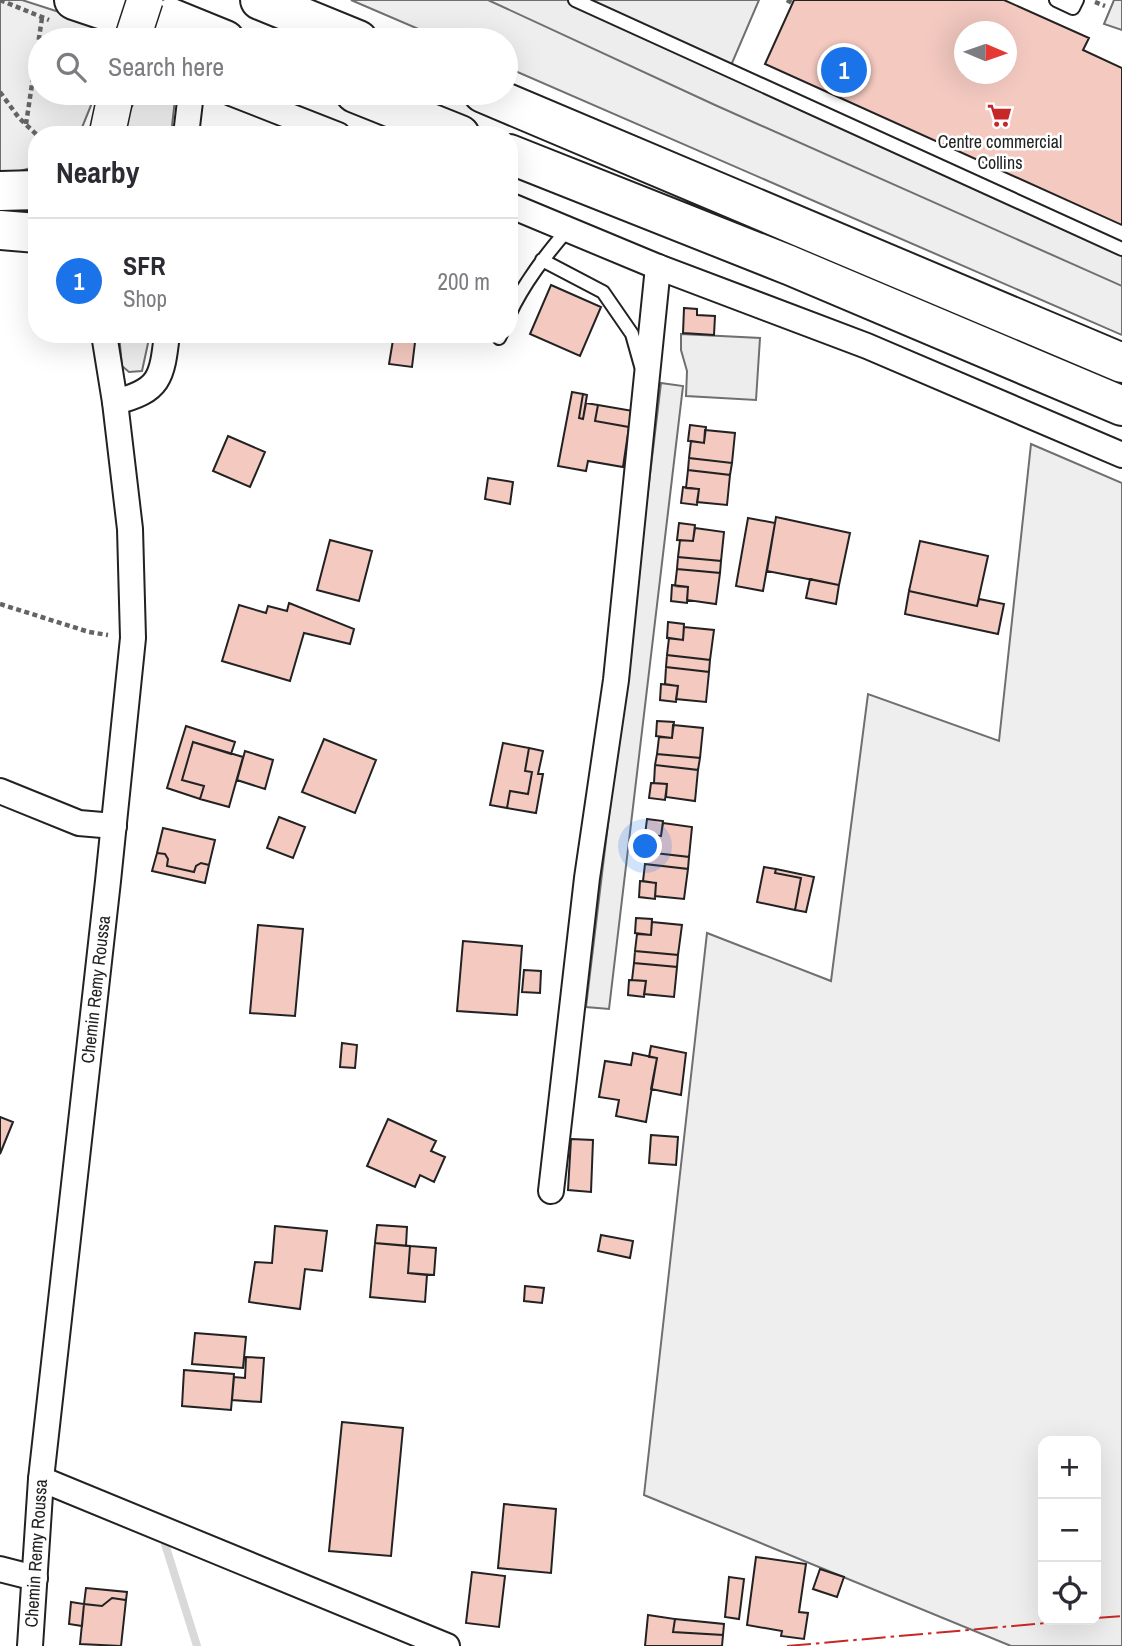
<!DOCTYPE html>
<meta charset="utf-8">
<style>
:root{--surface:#fff;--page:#f7f7f7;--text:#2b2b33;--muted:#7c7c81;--line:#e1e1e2;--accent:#1a73e8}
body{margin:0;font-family:"Archivo Narrow",sans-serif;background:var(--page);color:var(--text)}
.controls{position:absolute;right:21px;bottom:21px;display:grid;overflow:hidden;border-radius:14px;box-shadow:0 7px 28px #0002}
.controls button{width:63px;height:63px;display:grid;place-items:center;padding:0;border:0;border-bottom:2px solid var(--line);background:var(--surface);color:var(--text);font:35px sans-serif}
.compass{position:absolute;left:954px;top:21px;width:63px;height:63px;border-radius:50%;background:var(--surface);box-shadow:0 7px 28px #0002;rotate:92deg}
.you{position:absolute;left:646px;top:847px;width:24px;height:24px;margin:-18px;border:5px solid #fff;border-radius:50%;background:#1a73e8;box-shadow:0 0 0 10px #1a73e833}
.badge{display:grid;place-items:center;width:46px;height:46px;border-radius:50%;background:var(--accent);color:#fff;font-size:23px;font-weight:700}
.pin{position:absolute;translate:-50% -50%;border:4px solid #fff;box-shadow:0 2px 7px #0006}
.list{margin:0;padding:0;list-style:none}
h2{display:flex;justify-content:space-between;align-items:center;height:91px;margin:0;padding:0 28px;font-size:30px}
h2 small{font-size:23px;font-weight:400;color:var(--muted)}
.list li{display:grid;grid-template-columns:46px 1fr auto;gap:21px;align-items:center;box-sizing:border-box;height:126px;padding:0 28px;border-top:2px solid var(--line)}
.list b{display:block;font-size:26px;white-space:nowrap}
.list p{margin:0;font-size:23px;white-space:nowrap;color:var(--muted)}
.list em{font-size:23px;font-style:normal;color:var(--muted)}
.icon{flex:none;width:38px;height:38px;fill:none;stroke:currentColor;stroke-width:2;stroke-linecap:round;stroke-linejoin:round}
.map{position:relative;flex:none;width:1122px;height:1646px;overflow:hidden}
.search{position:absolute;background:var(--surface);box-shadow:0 7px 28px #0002;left:28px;top:28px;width:490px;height:77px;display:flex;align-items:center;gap:18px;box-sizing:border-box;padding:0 24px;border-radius:38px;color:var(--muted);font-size:26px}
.panel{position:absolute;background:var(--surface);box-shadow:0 7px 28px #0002;left:28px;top:126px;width:490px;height:217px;border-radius:28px}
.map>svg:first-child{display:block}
</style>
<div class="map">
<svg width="1122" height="1646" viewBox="0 0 1122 1646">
<rect width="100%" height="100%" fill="#fff"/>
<!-- green -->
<path fill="#eee" stroke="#6f6f6f" stroke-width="2" fill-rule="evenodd" d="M0,0H22L118,31L115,40H40V93H96L79,135H37V166L0,177Z
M351,0H492L1122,285V335L506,67V40H444Z
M138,93H172L175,99L171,135H119Z
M119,334H150L142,371L129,372L122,366Z
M1031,444L1122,483V1646H1011L644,1495L707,933L831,981L868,694L999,741ZM1043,1441H1096V1620H1043Z"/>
<!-- parking -->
<path fill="#ededed" stroke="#6f6f6f" stroke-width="2" d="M488,0H759L729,70L1122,250V286L715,105Z
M1114,0H1122V30L1104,24Z
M681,334L760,338L756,400L686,396L687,371L681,350Z
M661,383L683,386L609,1009L586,1007Z"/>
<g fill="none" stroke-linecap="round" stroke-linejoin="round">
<!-- stream -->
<path stroke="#d9d9d9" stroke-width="8" d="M165,1544L197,1646"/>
</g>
<!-- building -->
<path fill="#f3c9c0" stroke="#222" stroke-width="2" fill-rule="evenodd" d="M794,0H1004L1089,38L1083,50L1122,68V225L765,64ZM964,32H1006V74H964Z
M551,285L601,307L580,356L530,334Z
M684,308L697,309V315L715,316L714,335L683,333Z
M394,334H416L412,367L389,364Z
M572,392L583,394L579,418L583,419L586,403L598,405L595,421L629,427L623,467L588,461L586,471L558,466Z
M583,394L587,395L583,419L579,418Z
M598,405L633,411L629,427L595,421Z
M690,425L706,427L704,443L688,441Z
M705,430L735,433L732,463L689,458L691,441L704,443Z
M228,436L265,452L250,487L213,471Z
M689,458L732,463L730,475L688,470Z
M688,470L730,475L727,505L697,502L699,489L686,488Z
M488,478L513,482L510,504L485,499Z
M683,487L699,489L697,505L681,503Z
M776,517L850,533L839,585L767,571Z
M748,518L775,523L763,591L736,586Z
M679,523L695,525L693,541L677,540Z
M695,528L724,532L721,561L678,557L680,540L693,541Z
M330,540L372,551L359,601L317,590Z
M920,541L988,556L977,606L909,591Z
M678,557L721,561L720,573L677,569Z
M677,569L720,573L716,604L687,600L688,587L675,586Z
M810,579L839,585L836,604L806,598Z
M672,585L688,587L687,603L671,601Z
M909,591L977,606L979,599L1004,604L998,634L905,614Z
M289,603L354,629L350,644L304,633L290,681L222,661L239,605L266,613L268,606L287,611Z
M668,622L684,624L683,640L667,638Z
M684,627L714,630L710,660L667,655L669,638L683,640Z
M667,655L710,660L709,672L666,667Z
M666,667L709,672L706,702L676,699L678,686L665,684Z
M661,684L678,686L676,702L660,700Z
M657,721L674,722L672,738L656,736Z
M673,725L703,728L700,758L657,754L659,737L672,738Z
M186,726L235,742L231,754L193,742L182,780L204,786L200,799L167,788Z
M324,739L376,760L355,813L302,792Z
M193,742L243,757L229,807L200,799L204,786L182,780Z
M503,743L529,748L525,771L532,772L528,794L510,791L507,808L490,805Z
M529,748L543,751L538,774H543L536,813L507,808L510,791L528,794L532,772L525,771Z
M245,751L273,760L265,789L237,780Z
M657,754L700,758L698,770L655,765Z
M655,765L698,770L695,801L666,797L667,784L654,783Z
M651,783L667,784L665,800L649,798Z
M279,817L305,827L293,858L267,848Z
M647,819L663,821L661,836L645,835Z
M663,823L692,827L689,857L646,852L648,835L661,836Z
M163,828L215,840L209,865L201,863L196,866L194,872L167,866L168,859L165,854L157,853Z
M646,852L689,857L688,869L645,864Z
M157,853L165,854L168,859L167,866L194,872L196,866L201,863L209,865L205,883L152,871Z
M645,864L688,869L684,899L655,896L656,883L643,881Z
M764,867L776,869L775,873L801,878L795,910L757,902Z
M776,869L814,877L806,912L795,910L801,878L775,873Z
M640,881L656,883L655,899L639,897Z
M636,918L652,919L651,935L635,933Z
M652,922L682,925L678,955L635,951L637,934L651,935Z
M258,925L303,929L295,1016L250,1013Z
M463,941L522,946L517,1015L457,1011Z
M635,951L678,955L677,967L634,963Z
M634,963L677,967L674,997L644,994L646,981L632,980Z
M524,970L541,971L540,993L522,992Z
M629,980L646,981L644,997L628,995Z
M342,1043L357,1045L355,1068L340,1067Z
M651,1046L686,1053L681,1095L651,1089L657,1058L649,1057Z
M633,1053L657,1058L646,1122L616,1116L619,1100L599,1097L605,1061L631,1065Z
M0,1117L13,1122L0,1154Z
M388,1119L436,1141L431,1151L445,1157L434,1182L420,1175L415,1187L367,1166Z
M651,1135L678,1137L676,1165L649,1163Z
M571,1139L593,1140L591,1192L568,1190Z
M377,1225L407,1227L406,1246L375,1243Z
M275,1226L327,1231L322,1271L305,1269L300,1309L249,1302L255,1262L272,1263Z
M601,1235L633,1241L630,1258L598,1251Z
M375,1243L410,1246L408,1273L427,1275L425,1302L370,1297Z
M410,1246L436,1248L434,1275L408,1273Z
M525,1286L544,1288L542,1303L524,1301Z
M195,1333L246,1337L243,1368L192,1364Z
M246,1357L264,1358L261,1402L232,1400L234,1377L245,1378Z
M184,1370L234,1374L231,1410L182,1406Z
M342,1422L403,1428L391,1556L329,1551Z
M504,1504L556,1509L551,1573L498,1568Z
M756,1557L806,1564L799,1612L808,1613L804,1639L781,1636L782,1631L747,1625Z
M820,1569L844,1577L837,1597L813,1589Z
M472,1572L505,1576L499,1627L466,1623Z
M729,1577L744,1579L739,1619L725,1617Z
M86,1588L127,1592L126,1600L112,1598L102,1606L84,1604Z
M112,1598L126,1600L121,1646L80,1644L84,1604L102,1606Z
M71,1602L84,1604L82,1626L69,1624Z
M648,1615L675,1619L673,1632L723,1635L722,1646H645Z
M675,1619L724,1624L723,1635L673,1632Z"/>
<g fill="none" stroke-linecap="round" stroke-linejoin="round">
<defs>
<path id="service" d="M575,0L1122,249
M1056,0L1073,8L1077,0
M542,260L603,292L632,334L641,366
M509,315C524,283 545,256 568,229
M499,338L501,334"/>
<g id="minor">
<path d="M231,93L338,135"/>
<path d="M186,135L191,93"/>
<path d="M509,205L658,267L867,346L1122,455"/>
<path d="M115,402C160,391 162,378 167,334"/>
<path d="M0,791L79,823L114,826"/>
<path d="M551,1191L587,878L616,680L658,267"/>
<path d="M41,1479L447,1646"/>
<path d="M0,1569L35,1578"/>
<path id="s1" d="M30,1646L41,1479L108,881L133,638L130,529L115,402L104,334"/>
</g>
<path id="secondary" d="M107,135L116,93"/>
<path id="trunk" d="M74,0L193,40
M260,0L358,40
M171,18L225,40
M355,93L460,135
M483,93L1122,363
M509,154L789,265L1122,406
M0,191L37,190
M0,230L37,233"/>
</defs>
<!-- service casing -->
<use href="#service" stroke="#222" stroke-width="16"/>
<!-- minor casing -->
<use href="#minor" stroke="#222" stroke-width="28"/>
<!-- secondary casing -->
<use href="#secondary" stroke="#222" stroke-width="38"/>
<!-- trunk casing -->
<use href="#trunk" stroke="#222" stroke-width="42"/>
<!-- path -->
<path stroke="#646464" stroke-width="4.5" stroke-dasharray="5 3.5" stroke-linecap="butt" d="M0,0L49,20
M787,0L792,3
M1095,2L1105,6
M0,92L19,118L37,135
M26,124L42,18
M0,604L89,632L108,635"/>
<!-- service -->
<use href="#service" stroke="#fff" stroke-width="12"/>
<!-- minor -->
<use href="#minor" stroke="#fff" stroke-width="24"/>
<!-- secondary -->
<use href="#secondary" stroke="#fff" stroke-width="35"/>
<!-- trunk -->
<use href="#trunk" stroke="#fff" stroke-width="38"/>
<defs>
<path id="secondary-bridge" d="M132,40L145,0"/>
</defs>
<!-- secondary-bridge casing -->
<use href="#secondary-bridge" stroke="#222" stroke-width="38" stroke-linecap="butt"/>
<!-- secondary-bridge -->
<use href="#secondary-bridge" stroke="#fff" stroke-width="35"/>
<!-- power -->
<path stroke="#c62828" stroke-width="2" stroke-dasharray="24 5 3.5 5" stroke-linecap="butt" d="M1096,1618L1122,1616
M787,1646L1081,1620"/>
</g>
<!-- icons -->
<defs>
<symbol id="supermarket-bare" viewBox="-9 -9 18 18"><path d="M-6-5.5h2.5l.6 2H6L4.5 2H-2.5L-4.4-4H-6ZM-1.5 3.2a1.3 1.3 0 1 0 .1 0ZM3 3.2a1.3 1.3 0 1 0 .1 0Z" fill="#c62828" stroke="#fff" stroke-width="2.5" paint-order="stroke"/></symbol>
</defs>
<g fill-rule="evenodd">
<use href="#supermarket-bare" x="982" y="98" width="35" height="35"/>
</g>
<g text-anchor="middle" stroke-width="5" stroke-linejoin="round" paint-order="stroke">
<!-- poi labels -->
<g font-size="18" fill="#222" stroke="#fff">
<text x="1000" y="148">Centre commercial<tspan x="1000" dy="21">Collins</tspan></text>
</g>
<!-- street labels -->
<g font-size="18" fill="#222" stroke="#fff">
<text dy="6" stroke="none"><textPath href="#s1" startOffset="660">Chemin Remy Roussa</textPath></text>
<text dy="6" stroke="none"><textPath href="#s1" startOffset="93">Chemin Remy Roussa</textPath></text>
</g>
</g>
</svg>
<div class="controls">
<button>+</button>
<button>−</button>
<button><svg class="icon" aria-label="locate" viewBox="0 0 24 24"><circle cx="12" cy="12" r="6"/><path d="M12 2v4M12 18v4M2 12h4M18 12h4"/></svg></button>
</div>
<svg class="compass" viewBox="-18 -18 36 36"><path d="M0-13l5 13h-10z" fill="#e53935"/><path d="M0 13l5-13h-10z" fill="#7c7c81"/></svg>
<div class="you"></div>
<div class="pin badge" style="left:844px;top:70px">1</div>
<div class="search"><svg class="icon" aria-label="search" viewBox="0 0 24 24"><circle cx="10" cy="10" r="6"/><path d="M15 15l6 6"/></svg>Search here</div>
<section class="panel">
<h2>Nearby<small></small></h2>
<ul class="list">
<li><span class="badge">1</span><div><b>SFR</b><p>Shop</p></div><em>200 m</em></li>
</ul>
</section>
</div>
